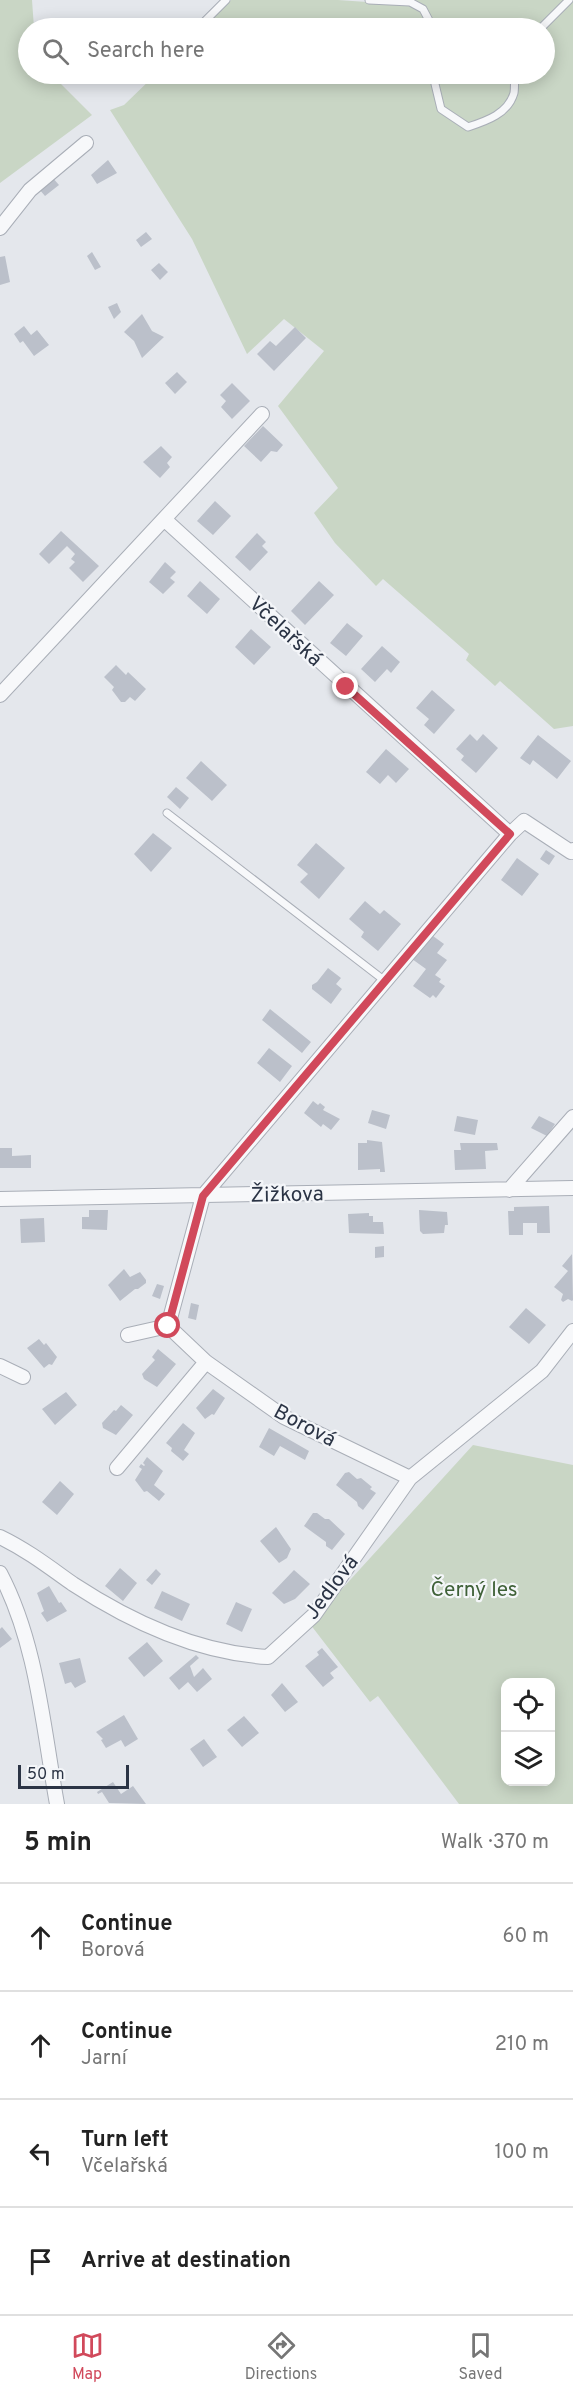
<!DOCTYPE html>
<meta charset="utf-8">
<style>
:root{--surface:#fff;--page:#f2f2f2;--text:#222;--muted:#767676;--line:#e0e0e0;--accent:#d1495b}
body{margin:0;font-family:Overpass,sans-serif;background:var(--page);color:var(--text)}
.controls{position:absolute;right:18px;bottom:18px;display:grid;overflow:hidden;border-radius:12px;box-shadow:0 3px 15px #0003}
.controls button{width:54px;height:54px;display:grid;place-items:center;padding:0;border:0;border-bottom:2px solid var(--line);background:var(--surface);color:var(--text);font:30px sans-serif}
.scale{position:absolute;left:18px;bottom:15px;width:111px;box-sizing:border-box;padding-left:6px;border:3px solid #2b3445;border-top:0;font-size:16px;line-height:21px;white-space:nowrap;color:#2b3445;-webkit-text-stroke:4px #f4f6f9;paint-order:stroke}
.stop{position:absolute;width:18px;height:18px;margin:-14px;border:4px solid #d1495b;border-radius:50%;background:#fff}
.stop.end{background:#d1495b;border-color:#fff;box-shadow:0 2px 6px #0008}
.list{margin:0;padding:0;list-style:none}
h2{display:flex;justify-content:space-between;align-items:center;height:78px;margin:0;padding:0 24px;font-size:26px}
h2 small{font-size:20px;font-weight:400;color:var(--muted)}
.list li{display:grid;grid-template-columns:39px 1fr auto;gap:18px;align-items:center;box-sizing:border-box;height:108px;padding:0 24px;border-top:2px solid var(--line)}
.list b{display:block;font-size:22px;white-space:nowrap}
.list p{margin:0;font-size:20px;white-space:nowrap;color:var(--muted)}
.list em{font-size:20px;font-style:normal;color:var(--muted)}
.icon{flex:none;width:33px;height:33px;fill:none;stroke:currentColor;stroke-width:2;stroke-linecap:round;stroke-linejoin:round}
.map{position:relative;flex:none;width:573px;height:1804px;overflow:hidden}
.search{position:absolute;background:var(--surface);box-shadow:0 3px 15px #0003;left:18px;right:18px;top:18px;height:66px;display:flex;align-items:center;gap:15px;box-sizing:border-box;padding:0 21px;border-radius:33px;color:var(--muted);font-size:22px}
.sheet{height:510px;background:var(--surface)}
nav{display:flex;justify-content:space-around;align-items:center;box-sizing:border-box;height:84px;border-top:2px solid var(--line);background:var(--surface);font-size:16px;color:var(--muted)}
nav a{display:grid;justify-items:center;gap:3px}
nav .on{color:var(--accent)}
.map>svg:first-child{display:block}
</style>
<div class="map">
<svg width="573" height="1804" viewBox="0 0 573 1804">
<rect width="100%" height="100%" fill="#e4e7ec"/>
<!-- green -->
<path fill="#c9d6c5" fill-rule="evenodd" d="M0,0H32L34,28H28V74H51L92,115L0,183Z
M231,0H338L367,2L370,0H573V726L554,729L500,681L495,686L466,660L469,654L383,579L376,586L335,543L314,513L338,488L278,406L324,351L284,319L247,354L192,239L110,110L124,105L156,74H544V28H202Z
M473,1445L573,1465V1804H459L378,1696L370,1702L310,1624ZM506,1682H550V1782H506Z"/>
<!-- building -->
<path fill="#bbc0ca" d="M108,160L117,173L97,184L91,175Z
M52,177L59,185L45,196L39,189Z
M146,232L152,239L141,247L136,240Z
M92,252L101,267L95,270L87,256Z
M5,256L10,282L0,285V257Z
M159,263L168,272L160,280L151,270Z
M117,303L121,312L114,319L108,307Z
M142,314L152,331L164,337L142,358L134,341L124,332Z
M24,326L31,335L37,330L49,345L34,356L23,341L20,343L14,334Z
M295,327L306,338L274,371L257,354L270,341L276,346Z
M177,372L187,382L175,394L165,383Z
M232,383L250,401L232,419L221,407L226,401L220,395Z
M263,426L283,445L277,452L271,451L261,462L244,446Z
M161,446L172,457L167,463L170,467L160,478L143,462Z
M215,501L231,516L213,535L197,521Z
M61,531L99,566L83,582L69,568L75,562L71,559L75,554L67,546L49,564L39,554Z
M257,533L266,542L262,546L268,552L250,571L235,557Z
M165,562L176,572L170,578L175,582L163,594L149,582Z
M200,581L220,599L207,614L187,596Z
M319,581L334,595L305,625L291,611Z
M347,623L363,636L346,656L330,643Z
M251,629L271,647L254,665L235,647Z
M382,646L400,662L391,673L387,669L375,682L361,669Z
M116,665L126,675L128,672L146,689L135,701L130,697L125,702H121L112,690L114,687L104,677Z
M432,690L455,710L434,734L424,725L429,719L416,708Z
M470,734L477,741L483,734L498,748L476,773L461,760L464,756L456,749Z
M538,735L571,761L557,779L533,760L530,765L520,758Z
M386,749L409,769L396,783L388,775L380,784L366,772Z
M201,761L227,785L212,801L186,778Z
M176,787L189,798L180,809L167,797Z
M153,833L172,848L151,872L134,854Z
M316,843L345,868L319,899L300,882L308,874L297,865Z
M546,850L555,856L549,865L540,859Z
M517,858L539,874L522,896L501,880Z
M365,901L380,914L384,910L401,924L378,951L361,937L364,932L349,919Z
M433,936L444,944L437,953L447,960L435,975L441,979L439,982L445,986L436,998L433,995L430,998L413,986L426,969L412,959Z
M328,968L341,978L336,984L342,989L331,1004L312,989V985L317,982Z
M270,1009L311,1042L302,1053L262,1020Z
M269,1048L292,1066L280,1082L257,1063Z
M313,1101L318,1105L320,1103L325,1107L323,1110L340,1119L331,1130L323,1124L321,1127L304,1113Z
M372,1110L390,1115L386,1129L368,1123Z
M457,1116L478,1120L475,1135L454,1131Z
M539,1116L555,1124L547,1136L531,1128Z
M367,1140L382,1142L385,1172H380V1169L358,1170V1143H367Z
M460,1143H497L498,1150L485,1151L486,1169L455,1170L454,1150H461Z
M0,1148H12V1156L31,1155V1168H0Z
M549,1206L550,1233H537V1223H523V1235H509L508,1211H514V1207Z
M89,1210H108L107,1230L82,1229V1217H89Z
M419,1210L447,1212L448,1225H445L444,1233L423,1234L420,1231Z
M369,1213V1216H373V1222H383L384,1234L349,1233L348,1214Z
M44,1218L45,1242L21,1243L20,1219Z
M384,1246V1257L375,1258V1247Z
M572,1254L573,1300L572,1301L568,1299L563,1302L561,1300L563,1294L554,1287L568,1271L562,1266Z
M124,1269L130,1277L140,1272L146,1280V1283L138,1289H135L120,1301L108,1285Z
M157,1284L164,1286L160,1299L152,1296Z
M191,1303L199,1305L196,1320L188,1318Z
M526,1308L546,1325L529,1344L509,1327Z
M39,1339L44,1345L46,1343L57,1357L52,1365L49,1364L44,1368L27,1348Z
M158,1349L176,1364L157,1387L144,1379L142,1374L155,1360L152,1357Z
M213,1389L225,1398L214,1415L212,1414L205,1419L196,1408Z
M66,1392L77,1405L55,1425L42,1409Z
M121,1405L133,1415L116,1435L103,1428L102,1423L114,1410L116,1411Z
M183,1423L195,1433L184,1450L189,1454L183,1461L171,1451L172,1448L166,1443Z
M269,1428L309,1451L305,1460L280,1446L274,1456L259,1447Z
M147,1457L163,1471L154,1485L165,1494L159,1501L147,1491L144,1492L135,1480L142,1469L139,1467L141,1464L144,1466L145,1465L143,1463Z
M349,1472L357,1479L361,1478L372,1487L370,1489L376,1493L363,1510L358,1506L357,1502L336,1485L345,1473Z
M60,1481L74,1494L57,1515L42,1502Z
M313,1513H317L325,1519H329L345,1534L332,1550L326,1546V1542L304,1526Z
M276,1527L291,1549L287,1558L279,1563L260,1541Z
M120,1568L137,1583L123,1601L105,1586Z
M156,1569L161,1574L152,1585L146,1580Z
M294,1570L310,1584L295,1599L284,1604L272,1593Z
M49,1586L59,1603L61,1602L67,1611L47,1622L41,1613L44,1611L37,1593Z
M162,1591L190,1604L182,1621L154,1608Z
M236,1602L252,1609L242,1632L226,1624Z
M2,1627L12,1639L0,1648V1629Z
M147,1642L163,1661L144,1677L128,1658Z
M322,1648L338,1667L330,1673L334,1678L323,1687L305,1666L319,1655L317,1652Z
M196,1655L199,1658L190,1666L194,1677L203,1668L212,1679L197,1692L188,1682L179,1690L169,1678Z
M80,1658L86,1682L75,1688L71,1682L65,1684L59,1663Z
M282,1683L298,1702L285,1712L271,1695Z
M124,1715L138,1739L125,1747L121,1740L106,1748L101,1740L103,1739L96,1732Z
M244,1716L259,1733L242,1747L227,1730Z
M204,1739L217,1757L203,1767L190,1749Z
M113,1782L121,1794L133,1786L146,1804L109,1803L102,1792L98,1794L97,1792Z"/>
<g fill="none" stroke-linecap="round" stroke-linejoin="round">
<defs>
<path id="lane" d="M369,0L410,2L423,9L433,28
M198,28L226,0
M541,28L569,0
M438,74L435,84L441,109L468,127C486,121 508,114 514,93C515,87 514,80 515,74
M167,813L385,981"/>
<path id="street" d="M0,228L30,190L86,143
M164,519L262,414
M0,695L164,519L510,834
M509,1190L573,1117
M0,1199L573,1188
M128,1335L168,1326
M0,1366L23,1377
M117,1468L206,1362
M410,1478L284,1417L206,1362L168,1326L203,1196L510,834L524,821L571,852L573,850
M0,1537C27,1550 49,1567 73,1584C131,1622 198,1653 268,1657L314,1615L410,1478L542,1371L573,1331
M0,1573C37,1643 43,1727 57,1804"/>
</defs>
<!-- lane casing -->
<use href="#lane" stroke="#a9aeb7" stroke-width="9"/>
<!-- street casing -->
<use href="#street" stroke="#a9aeb7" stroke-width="16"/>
<!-- lane -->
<use href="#lane" stroke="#f7f8fa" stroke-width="7"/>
<!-- street -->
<use href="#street" stroke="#f7f8fa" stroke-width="14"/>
</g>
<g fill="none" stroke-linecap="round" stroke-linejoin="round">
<!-- route -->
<path stroke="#d1495b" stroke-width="8" d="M168,1326L203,1196L510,834L346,687"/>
</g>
<g text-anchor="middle" stroke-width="4.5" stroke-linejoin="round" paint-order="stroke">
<!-- street labels -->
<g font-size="21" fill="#2b3445" stroke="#f4f6f9">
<text transform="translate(286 631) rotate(43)" y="7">Včelařská</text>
<text transform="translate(287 1194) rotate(-1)" y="7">Žižkova</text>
<text transform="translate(305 1425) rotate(28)" y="7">Borová</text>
<text transform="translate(331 1587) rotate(-53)" y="7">Jedlová</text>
</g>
<!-- park labels -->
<g font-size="21" fill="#3f6138" stroke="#f4f6f9">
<text x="474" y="1596">Černý les</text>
</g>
</g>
</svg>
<div class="controls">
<button><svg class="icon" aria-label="locate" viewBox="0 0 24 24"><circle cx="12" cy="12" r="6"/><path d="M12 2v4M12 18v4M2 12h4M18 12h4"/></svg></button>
<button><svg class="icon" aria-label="layers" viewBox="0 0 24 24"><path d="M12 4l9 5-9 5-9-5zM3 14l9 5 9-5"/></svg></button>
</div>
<div class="scale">50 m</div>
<div class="stop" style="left:168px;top:1326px"></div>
<div class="stop end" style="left:346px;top:687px"></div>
<div class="search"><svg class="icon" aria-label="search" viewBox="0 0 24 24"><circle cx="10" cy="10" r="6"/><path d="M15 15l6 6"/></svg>Search here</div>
</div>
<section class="sheet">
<h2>5 min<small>Walk · 370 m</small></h2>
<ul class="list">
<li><svg class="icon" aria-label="ahead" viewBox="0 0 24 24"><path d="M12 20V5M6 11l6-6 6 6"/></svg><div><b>Continue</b><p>Borová</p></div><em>60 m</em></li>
<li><svg class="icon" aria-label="ahead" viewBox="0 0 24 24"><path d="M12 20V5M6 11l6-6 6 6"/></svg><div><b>Continue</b><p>Jarní</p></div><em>210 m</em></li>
<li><svg class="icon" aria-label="left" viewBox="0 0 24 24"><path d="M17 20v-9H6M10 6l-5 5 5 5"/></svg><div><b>Turn left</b><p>Včelařská</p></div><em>100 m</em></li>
<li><svg class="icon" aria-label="arrive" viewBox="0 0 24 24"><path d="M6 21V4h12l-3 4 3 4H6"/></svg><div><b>Arrive at destination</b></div></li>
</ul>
</section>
<nav>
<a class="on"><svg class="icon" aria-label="map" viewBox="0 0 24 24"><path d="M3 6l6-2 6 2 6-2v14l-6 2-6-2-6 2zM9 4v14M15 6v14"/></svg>Map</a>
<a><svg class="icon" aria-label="directions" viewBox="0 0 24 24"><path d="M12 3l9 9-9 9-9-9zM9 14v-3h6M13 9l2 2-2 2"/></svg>Directions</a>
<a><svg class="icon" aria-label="saved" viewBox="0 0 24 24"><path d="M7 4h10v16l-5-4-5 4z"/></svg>Saved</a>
</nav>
